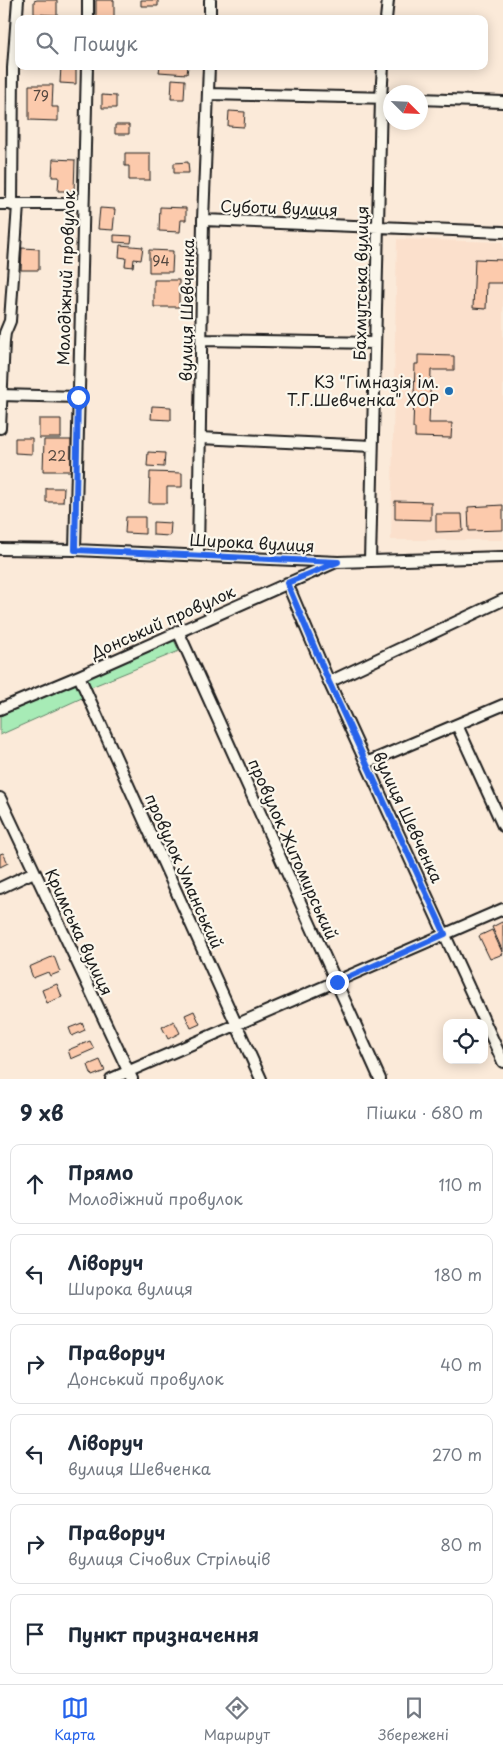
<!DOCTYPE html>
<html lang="uk">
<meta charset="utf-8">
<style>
:root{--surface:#fff;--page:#f6f6f7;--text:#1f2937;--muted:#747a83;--line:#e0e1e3;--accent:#2563eb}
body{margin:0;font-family:"Playpen Sans",sans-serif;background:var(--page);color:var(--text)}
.controls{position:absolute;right:15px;bottom:15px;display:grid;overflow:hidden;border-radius:10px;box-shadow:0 2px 12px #0003}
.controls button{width:45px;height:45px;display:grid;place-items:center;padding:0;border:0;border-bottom:1px solid var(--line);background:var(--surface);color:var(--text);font:25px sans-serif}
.compass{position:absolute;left:383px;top:85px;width:45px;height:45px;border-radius:50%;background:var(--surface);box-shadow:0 2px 12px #0003;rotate:114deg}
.stop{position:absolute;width:15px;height:15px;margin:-11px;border:4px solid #2563eb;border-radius:50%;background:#fff}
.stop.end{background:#2563eb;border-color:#fff;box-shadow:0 1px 5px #0008}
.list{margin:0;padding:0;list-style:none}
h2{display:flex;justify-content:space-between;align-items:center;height:65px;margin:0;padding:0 20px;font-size:21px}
h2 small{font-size:16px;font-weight:400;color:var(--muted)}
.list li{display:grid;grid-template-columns:32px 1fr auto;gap:15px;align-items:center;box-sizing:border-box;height:80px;margin:0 10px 10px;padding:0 10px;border:1px solid var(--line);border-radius:10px}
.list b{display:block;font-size:19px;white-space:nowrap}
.list p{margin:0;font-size:16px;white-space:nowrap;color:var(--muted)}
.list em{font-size:16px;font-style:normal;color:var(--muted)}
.icon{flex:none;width:28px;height:28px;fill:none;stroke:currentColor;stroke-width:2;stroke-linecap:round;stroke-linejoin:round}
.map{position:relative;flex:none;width:503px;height:1079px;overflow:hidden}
.search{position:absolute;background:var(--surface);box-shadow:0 2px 12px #0003;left:15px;right:15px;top:15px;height:55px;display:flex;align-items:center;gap:12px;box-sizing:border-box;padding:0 18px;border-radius:10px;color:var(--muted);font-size:19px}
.sheet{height:605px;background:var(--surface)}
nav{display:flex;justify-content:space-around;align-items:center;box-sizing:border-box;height:70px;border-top:1px solid var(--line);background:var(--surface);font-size:14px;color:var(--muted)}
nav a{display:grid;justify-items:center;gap:2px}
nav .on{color:var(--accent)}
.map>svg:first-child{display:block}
</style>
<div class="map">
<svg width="503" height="1079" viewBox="0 0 503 1079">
<rect width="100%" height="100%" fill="#fbead9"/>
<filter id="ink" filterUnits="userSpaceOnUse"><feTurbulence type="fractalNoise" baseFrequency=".02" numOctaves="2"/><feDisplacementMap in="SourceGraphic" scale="10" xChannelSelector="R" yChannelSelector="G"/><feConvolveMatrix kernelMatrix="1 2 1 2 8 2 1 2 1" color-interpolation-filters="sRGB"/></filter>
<g filter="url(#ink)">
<!-- built -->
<path fill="#fbe0cc" d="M397,239L503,242V540H391Z"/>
<!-- green -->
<path fill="#a7ebb6" stroke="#628469" d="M174,640L179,651L91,687L87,678Z
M76,682L84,697L0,735V716Z"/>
<!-- building -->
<path fill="#fccaac" stroke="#1c1c1c" d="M37,0H57V15L34,14V1Z
M96,0H114V19H96Z
M141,0H158V6H141Z
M61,66H76V84L60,83Z
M160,66H188L187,74L159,72Z
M172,79L185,80L184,99H171Z
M29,85H53L52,107H58V121L29,120Z
M102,95L116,96V108H102Z
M229,111L245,112L244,127L228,126Z
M115,125H129V134H115Z
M125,153H150V180H129V166H125Z
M53,159L75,160L74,191H58L59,177H52Z
M188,162L189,173H174V163Z
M160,207L186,208V220H181L180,232L159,231Z
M100,208L115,209L113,230L98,229Z
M114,235L132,236L131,243L114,242Z
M120,245L143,247L141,260L134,259L133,267L125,266L126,258L119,257Z
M22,248L39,249V270H21Z
M149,250L173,251L172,272H149Z
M475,259L503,260V283H487L486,309L473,308Z
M154,280H179V307H154Z
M418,355L454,356V370H431L429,423H452L451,438L415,437V428H413L415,364H418Z
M152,406L171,407V420L151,419Z
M39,419H61V438H39Z
M15,438H32V454L15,453Z
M44,440H71V471H43Z
M148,452L165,453L164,467L147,466Z
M150,472L182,473V487H167V503H149Z
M46,488H64L63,502H46Z
M395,501L431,502V520L395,519Z
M503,505V530L469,531L468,507Z
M436,514H462L463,531L436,532Z
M126,517H145V534L125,533Z
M153,522L171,523L170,536L153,535Z
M3,853L8,863L0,867V854Z
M502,922L503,923V952L492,927Z
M492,930L503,954L490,959L479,936Z
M54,956L60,972L50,976L48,972L33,978L29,967Z
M57,984L62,997L47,1003L42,990Z
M194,1011L200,1024L191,1028L185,1015Z
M174,1021L180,1033L168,1039L162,1027Z
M82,1023L85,1030L72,1036L69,1028Z
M90,1041L94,1049L71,1059L68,1050Z
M100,1060L105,1071L92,1076L88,1065Z"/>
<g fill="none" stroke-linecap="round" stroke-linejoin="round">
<defs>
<path id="minor" d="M88,19V0
M210,19V0
M386,19L388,0
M209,94L390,98
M420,99L503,102
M0,204H83
M12,205L13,68L18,0
M203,220L503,232
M202,340L375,343
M0,395L78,397
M0,428L4,341L5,333L10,321L18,205
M200,438L372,446
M0,549L75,550L338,562L503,557
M75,550L87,66
M198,555L203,220L209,66
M370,561L381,98L383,66
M287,583L329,682L503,1062
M178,631L380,1079
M79,676L261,1079
M329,682L503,600
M0,709L79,676L336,562
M457,725L503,826
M366,763L503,705
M0,798L132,1079
M0,888L34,872
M111,1079L503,909"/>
</defs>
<!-- minor casing -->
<use href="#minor" stroke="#1c1c1c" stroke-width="14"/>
<!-- minor -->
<use href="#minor" stroke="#fbf7ec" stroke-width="10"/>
</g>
</g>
<g fill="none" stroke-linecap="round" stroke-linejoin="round" filter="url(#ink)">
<!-- route -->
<path stroke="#2563eb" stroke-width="6" d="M78,397L75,550L338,562L287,583L329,682L445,934L337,982"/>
</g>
<!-- markers -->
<circle fill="#1f6fb2" stroke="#fbf7ec" stroke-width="2" cx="449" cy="391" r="5"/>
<g text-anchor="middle" stroke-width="4.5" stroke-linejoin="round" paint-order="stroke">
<!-- number labels -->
<g font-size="14" fill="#544840">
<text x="41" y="101">79</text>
<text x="161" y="266">94</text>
<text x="57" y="461">22</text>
</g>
<!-- street labels -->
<g font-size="16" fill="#1c1c1c" stroke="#fbf7ec">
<text transform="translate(279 208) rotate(2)" y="6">Суботи вулиця</text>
<text transform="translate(66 278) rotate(-88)" y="6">Молодіжний провулок</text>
<text transform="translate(361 283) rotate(-89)" y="6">Бахмутська вулиця</text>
<text transform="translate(187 310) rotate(-89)" y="6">вулиця Шевченка</text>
<text transform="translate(252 543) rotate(3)" y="6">Широка вулиця</text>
<text transform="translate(163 622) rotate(-24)" y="6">Донський провулок</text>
<text transform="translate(408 817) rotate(65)" y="6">вулиця Шевченка</text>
<text transform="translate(293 849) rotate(66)" y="6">провулок Житомирський</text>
<text transform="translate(184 871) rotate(66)" y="6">провулок Уманський</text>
<text transform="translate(79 932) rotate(65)" y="6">Кримська вулиця</text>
</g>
<!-- poi labels -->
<g font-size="16" fill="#1c1c1c" stroke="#fbf7ec" text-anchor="end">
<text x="439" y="388">КЗ "Гімназія ім.<tspan x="439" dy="18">Т.Г.Шевченка" ХОР</tspan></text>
</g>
</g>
</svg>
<div class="controls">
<button><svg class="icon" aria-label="locate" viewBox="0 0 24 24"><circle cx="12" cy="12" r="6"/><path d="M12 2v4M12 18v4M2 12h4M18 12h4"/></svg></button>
</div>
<svg class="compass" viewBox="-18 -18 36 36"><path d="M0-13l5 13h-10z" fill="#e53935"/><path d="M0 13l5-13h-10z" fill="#747a83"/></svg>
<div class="stop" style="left:78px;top:397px"></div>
<div class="stop end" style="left:337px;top:982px"></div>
<div class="search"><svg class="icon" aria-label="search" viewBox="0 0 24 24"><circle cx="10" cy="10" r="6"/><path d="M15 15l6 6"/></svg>Пошук</div>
</div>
<section class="sheet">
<h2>9 хв<small>Пішки · 680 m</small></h2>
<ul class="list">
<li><svg class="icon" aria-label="ahead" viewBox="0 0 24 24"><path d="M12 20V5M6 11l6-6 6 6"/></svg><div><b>Прямо</b><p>Молодіжний провулок</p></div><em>110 m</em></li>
<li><svg class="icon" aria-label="left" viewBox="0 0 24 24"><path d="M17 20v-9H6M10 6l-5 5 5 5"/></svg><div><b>Ліворуч</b><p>Широка вулиця</p></div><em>180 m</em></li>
<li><svg class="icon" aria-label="right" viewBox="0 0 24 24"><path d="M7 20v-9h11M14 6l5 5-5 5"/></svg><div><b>Праворуч</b><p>Донський провулок</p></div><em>40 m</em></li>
<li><svg class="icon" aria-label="left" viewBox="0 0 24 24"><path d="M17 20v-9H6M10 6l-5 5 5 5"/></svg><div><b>Ліворуч</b><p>вулиця Шевченка</p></div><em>270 m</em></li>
<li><svg class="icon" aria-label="right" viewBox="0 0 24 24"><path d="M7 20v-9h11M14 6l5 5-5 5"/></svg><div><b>Праворуч</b><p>вулиця Січових Стрільців</p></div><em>80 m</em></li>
<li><svg class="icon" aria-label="arrive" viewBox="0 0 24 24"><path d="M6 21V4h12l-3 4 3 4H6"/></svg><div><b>Пункт призначення</b></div></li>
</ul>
</section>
<nav>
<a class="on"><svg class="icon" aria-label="map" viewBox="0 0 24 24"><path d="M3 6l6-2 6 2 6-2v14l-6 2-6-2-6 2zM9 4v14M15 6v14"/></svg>Карта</a>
<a><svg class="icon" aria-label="directions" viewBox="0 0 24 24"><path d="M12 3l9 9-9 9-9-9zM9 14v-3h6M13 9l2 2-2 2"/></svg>Маршрут</a>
<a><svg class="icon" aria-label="saved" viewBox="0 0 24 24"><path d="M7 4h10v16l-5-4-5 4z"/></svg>Збережені</a>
</nav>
